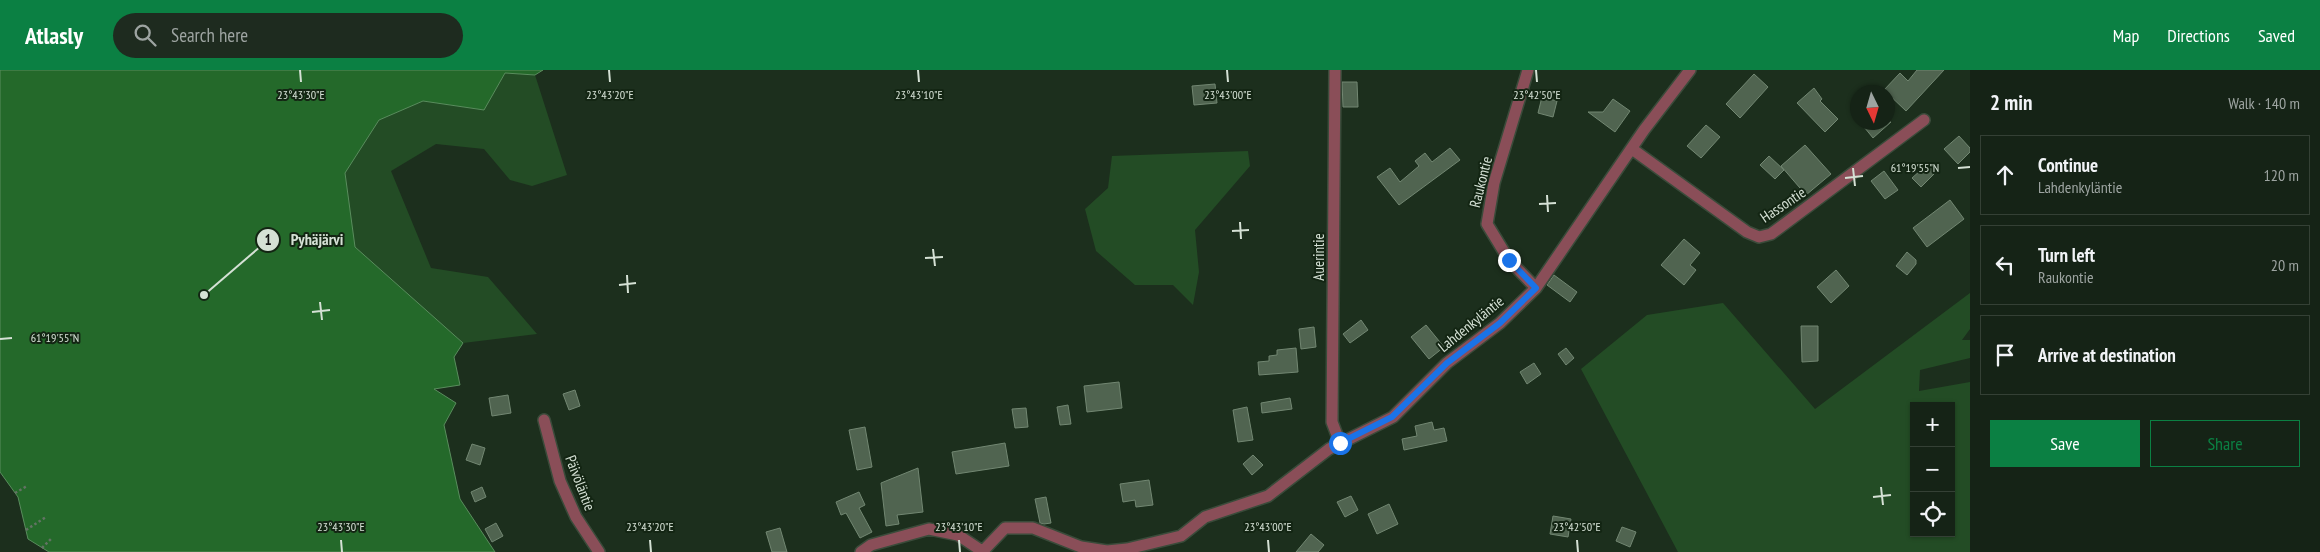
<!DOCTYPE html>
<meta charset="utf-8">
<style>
:root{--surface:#152316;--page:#1e2b1f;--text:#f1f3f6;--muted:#9da4a1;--line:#344035;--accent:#0b8043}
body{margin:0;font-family:"PT Sans Narrow",sans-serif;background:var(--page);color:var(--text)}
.controls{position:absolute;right:15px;bottom:15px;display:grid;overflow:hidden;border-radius:0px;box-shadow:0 1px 4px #0004}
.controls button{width:45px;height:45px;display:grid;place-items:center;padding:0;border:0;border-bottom:1px solid var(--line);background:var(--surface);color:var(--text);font:25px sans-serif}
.compass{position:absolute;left:1850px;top:15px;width:45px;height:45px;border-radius:50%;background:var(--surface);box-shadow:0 1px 4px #0004;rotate:175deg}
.stop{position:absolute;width:15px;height:15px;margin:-11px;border:4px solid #1a73e8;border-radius:50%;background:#fff}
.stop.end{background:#1a73e8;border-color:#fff;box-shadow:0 1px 5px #0008}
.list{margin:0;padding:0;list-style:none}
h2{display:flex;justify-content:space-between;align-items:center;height:65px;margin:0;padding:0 20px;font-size:21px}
h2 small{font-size:16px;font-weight:400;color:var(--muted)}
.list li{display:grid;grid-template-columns:32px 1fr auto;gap:15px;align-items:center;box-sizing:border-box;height:80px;margin:0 10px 10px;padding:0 10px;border:1px solid var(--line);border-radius:0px}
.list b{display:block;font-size:19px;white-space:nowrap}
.list p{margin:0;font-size:16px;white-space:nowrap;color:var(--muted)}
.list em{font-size:16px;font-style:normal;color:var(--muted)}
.actions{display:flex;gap:10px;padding:15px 20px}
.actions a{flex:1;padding:11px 0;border:1px solid var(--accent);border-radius:0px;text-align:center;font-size:18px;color:var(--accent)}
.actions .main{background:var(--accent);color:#fff}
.icon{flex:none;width:28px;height:28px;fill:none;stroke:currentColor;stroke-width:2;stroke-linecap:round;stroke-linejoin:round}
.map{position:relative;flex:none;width:1970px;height:482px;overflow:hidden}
header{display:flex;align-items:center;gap:30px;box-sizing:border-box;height:70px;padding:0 25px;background:var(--accent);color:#fff}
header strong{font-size:24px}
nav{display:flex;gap:28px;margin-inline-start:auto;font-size:18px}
.search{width:350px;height:45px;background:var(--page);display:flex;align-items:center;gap:12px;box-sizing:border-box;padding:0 18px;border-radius:28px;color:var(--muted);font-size:19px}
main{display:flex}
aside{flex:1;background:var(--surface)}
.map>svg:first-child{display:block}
</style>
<header>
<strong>Atlasly</strong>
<div class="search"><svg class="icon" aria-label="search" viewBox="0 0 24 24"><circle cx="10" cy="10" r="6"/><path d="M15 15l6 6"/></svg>Search here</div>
<nav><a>Map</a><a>Directions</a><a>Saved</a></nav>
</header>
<main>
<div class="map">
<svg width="1970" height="482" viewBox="0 0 1970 482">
<rect width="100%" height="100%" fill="#1c2f1d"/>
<!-- green -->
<path fill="#234c25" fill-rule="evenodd" d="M505,3L535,5L567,105L532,116L510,110L484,79L436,74L391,101L431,198L488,207L537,264L463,273L354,177L345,102L379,50L423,31L483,40Z
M1248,81L1250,96L1195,160L1199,202L1193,235L1173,215H1135L1096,181L1085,139L1108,118L1112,86Z
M1970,223V259L1962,270H1970V288L1920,300L1919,321L1970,312V482H1678L1581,299L1647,245L1723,233L1815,339ZM1914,336H1951V463H1914Z"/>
<!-- water -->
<path fill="#24692a" stroke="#598d5d" d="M0,0H543L535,5L505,3L484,40L423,31L379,50L345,103L355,177L463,273L454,287L460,315L434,319L456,333L444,355L460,429L495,482H49L28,469L18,427L0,402Z"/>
<!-- building -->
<path fill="#506450" stroke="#728772" d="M1917,0H1944L1906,41L1884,20L1900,3L1908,11Z
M1754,4L1768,17L1740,48L1726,34Z
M1342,12H1357L1358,37H1343Z
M1215,14L1217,33L1194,35L1192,16Z
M1814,18L1822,29L1820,31L1838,49L1825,62L1797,33Z
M1542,27L1557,31L1553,47L1538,43Z
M1613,29L1630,41L1615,62L1588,42H1603Z
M1860,52H1891L1873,68Z
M1706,55L1720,67L1701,88L1687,76Z
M1959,66L1970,78V82L1958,94L1944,79Z
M1805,75L1831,104L1806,125L1781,96Z
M1450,78L1460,90L1399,135L1377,107L1390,98L1400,112L1419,96L1415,91L1425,83L1432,92Z
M1769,86L1784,100L1775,109L1760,95Z
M1929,93L1937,101L1921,117L1912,108Z
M1884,101L1898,120L1885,129L1871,111Z
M1950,130L1964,149L1927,177L1913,158Z
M1684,169L1700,183L1690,195L1696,200L1684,215L1661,195Z
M1907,182L1916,190V194L1907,205L1896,196Z
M1836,200L1849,216L1831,233L1817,217Z
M1554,205L1577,222L1570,232L1547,215Z
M1361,250L1368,260L1350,273L1343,264Z
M1426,255L1444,277L1429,289L1411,267Z
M1801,256H1818V291L1802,292Z
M1314,257L1316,277L1301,279L1299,259Z
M1296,278L1298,302L1259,305L1258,292L1269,291V286L1277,285V280Z
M1566,278L1574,288L1566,295L1558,284Z
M1534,293L1541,304L1527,314L1520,302Z
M1119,312L1122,338L1087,342L1084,316Z
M575,320L580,336L569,340L563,324Z
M508,325L511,343L492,346L489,328Z
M1290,328L1292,339L1262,343L1261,333Z
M1068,335L1071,354L1060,355L1057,337Z
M1247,337L1253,370L1238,372L1233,340Z
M1026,338L1028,357L1015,358L1012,339Z
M1432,352L1434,360L1444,358L1447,371L1404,380L1402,369L1417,366L1415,356Z
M865,357L872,397L857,400L849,360Z
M1005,373L1009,396L956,404L952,382Z
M472,374L485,378L480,395L466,390Z
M1253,385L1263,395L1252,405L1243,394Z
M918,398L923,442L897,445L899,454L886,456L881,413Z
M1149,410L1153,435L1136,437L1135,430L1123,432L1120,414Z
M482,417L486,427L475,432L471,422Z
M859,422L865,435L859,438L872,462L860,468L846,443L841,445L836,432Z
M1351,426L1358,440L1345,447L1337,432Z
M1046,427L1051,453L1044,454L1040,453L1035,429Z
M1389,434L1398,454L1377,464L1368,444Z
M1553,446L1571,449L1568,467L1550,464Z
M496,453L503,466L492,472L485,459Z
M1622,457L1636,462L1630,477L1616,471Z
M780,458L787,482H772L766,462Z
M1311,464L1324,475L1318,482H1296Z"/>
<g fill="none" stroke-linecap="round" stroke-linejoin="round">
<defs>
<path id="minor" d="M1335,0L1332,352L1340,373
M1528,0L1494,113L1487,154L1509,190L1536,218
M1632,79L1747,162L1759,167L1771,164L1924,50
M544,350L560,411L576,447L599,482
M861,482L871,475L929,459L958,465L982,481
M982,482L1005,458H1033L1081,477L1107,481L1127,479L1181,466L1205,447L1268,426L1329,379L1393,347L1447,293L1500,253L1536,218L1644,60L1690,0"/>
</defs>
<!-- minor casing -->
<use href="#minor" stroke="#3a4b3a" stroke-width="14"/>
<!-- path -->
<path stroke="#637364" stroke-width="2.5" stroke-dasharray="2.5 2.5" stroke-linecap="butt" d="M15,423L27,416
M26,460L46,447
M42,478L51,469"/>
<!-- minor -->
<use href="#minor" stroke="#8a4e58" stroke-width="11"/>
</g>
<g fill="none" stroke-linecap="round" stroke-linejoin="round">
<!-- route -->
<path stroke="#1a73e8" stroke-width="6" d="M1340,373L1392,347L1447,293L1500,253L1536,218L1509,190"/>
</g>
<!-- ticks -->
<path fill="none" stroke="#d5e1d5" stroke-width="2" d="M300,0L301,12M609,0L610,12M918,0L919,12M1227,0L1228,12M1536,0L1537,12M1853,98L1855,116M1958,98L1970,97M1845,108L1863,106M1547,125L1548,142M1539,134L1556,133M1240,152L1241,169M1232,161L1249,160M933,179L935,196M925,188L943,187M627,205L628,223M619,215L636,213M320,232L322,250M312,242L330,240M0,269L12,268M1881,417L1883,435M1873,427L1891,425M341,470L342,482M650,470L651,482M959,470L960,482M1268,470L1269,482M1577,470L1578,482"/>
<g text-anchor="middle" stroke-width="4" stroke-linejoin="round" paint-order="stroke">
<!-- street labels -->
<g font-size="15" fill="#d5e1d5" stroke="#132513">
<text transform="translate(1481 112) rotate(-76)" y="5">Raukontie</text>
<text transform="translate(1783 135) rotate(-34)" y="5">Hassontie</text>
<text transform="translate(1319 187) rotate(-90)" y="5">Auerintie</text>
<text transform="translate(1471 254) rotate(-39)" y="5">Lahdenkyläntie</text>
<text transform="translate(580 413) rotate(69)" y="5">Päivöläntie</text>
</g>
</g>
<g font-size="12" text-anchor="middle" fill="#d5e1d5" stroke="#132513" stroke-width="4" stroke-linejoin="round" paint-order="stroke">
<text x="301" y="29">23°43'30"E</text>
<text x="610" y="29">23°43'20"E</text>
<text x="919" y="29">23°43'10"E</text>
<text x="1228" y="29">23°43'00"E</text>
<text x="1537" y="29">23°42'50"E</text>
<text x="1915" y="102">61°19'55"N</text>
<text x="55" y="272">61°19'55"N</text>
<text x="341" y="461">23°43'30"E</text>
<text x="650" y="461">23°43'20"E</text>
<text x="959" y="461">23°43'10"E</text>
<text x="1268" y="461">23°43'00"E</text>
<text x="1577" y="461">23°42'50"E</text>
</g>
<!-- callouts -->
<path fill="none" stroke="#d5e1d5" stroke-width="2" d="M204 225L268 170"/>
<g fill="#d5e1d5" stroke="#132513" stroke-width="2">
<circle cx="204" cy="225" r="5"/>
<circle cx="268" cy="170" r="12"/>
</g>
<g font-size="15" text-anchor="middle" font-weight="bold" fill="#111">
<text x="268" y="175">1</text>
</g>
<g font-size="16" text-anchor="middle" font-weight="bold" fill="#d5e1d5" stroke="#132513" stroke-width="4" stroke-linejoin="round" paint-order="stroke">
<text x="317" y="175">Pyhäjärvi</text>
</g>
</svg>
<div class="controls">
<button>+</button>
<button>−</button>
<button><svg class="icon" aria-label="locate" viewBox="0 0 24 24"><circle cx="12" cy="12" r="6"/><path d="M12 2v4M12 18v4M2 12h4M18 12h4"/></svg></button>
</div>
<svg class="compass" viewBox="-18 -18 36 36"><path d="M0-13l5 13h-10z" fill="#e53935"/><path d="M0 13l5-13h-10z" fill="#9da4a1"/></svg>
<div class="stop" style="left:1340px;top:373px"></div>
<div class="stop end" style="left:1509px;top:190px"></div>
</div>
<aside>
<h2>2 min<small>Walk · 140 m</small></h2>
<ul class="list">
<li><svg class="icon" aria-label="ahead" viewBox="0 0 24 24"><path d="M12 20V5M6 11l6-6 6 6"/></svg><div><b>Continue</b><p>Lahdenkyläntie</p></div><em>120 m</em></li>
<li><svg class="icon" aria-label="left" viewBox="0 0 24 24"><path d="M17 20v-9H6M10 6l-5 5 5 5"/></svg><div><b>Turn left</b><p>Raukontie</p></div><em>20 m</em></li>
<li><svg class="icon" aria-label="arrive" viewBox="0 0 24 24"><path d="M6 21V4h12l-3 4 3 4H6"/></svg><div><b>Arrive at destination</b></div></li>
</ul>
<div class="actions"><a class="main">Save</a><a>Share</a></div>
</aside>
</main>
